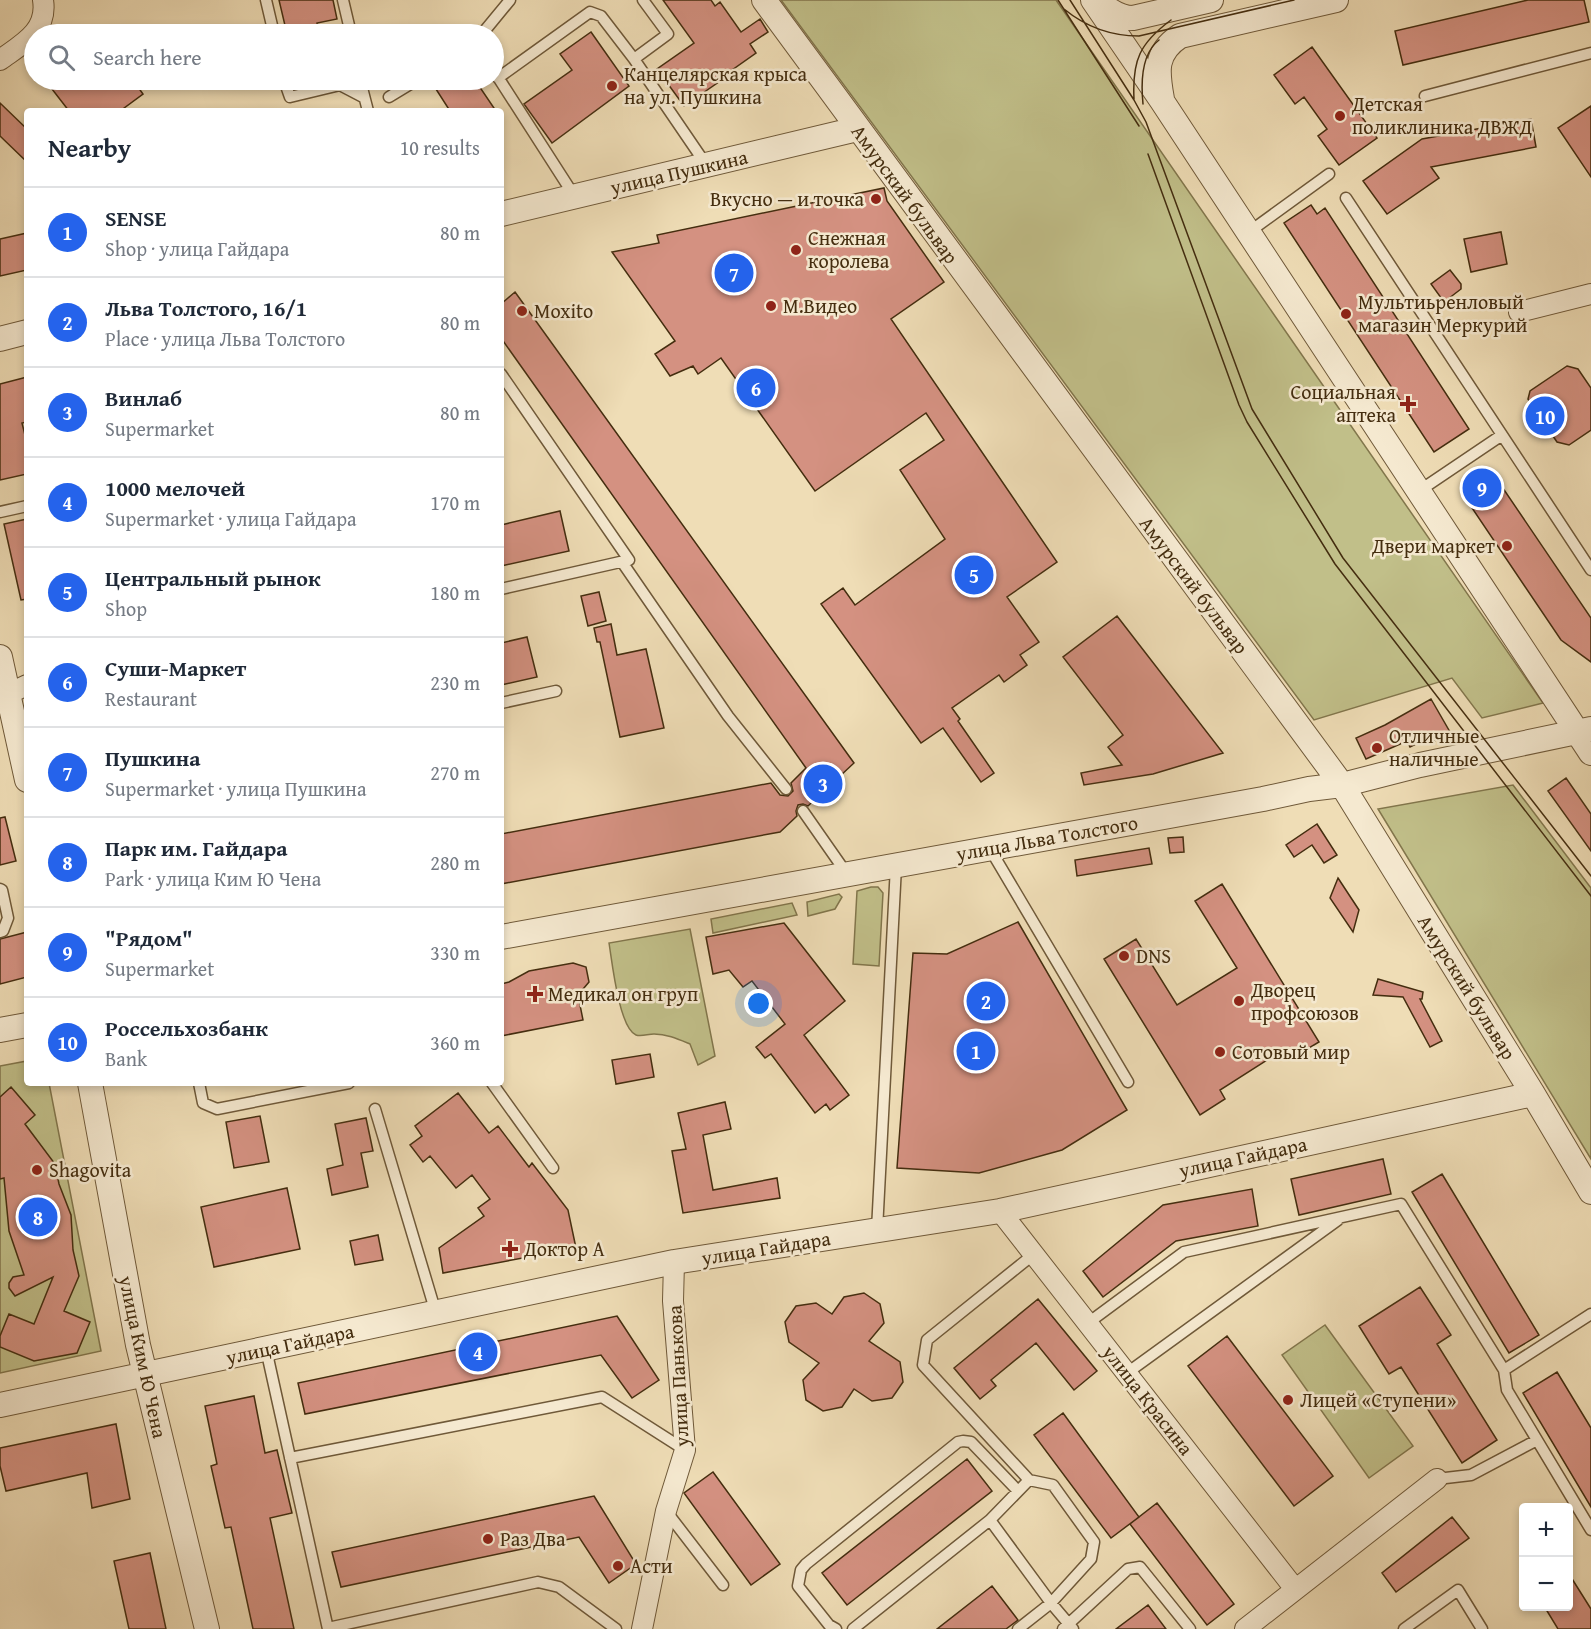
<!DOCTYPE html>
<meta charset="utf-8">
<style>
:root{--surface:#fff;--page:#f2f2f3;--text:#1f2937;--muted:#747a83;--line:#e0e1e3;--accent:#2563eb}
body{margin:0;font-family:"Gentium Book Plus",serif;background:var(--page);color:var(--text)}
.controls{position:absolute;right:18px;bottom:18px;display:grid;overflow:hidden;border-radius:6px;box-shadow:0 3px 9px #0003}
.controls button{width:54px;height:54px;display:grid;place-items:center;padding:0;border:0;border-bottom:2px solid var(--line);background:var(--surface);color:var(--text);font:30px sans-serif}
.you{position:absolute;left:759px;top:1004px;width:21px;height:21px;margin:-15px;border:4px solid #fff;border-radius:50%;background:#1a73e8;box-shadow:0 0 0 9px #1a73e833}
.badge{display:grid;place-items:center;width:39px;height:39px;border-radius:50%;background:var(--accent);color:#fff;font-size:20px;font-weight:700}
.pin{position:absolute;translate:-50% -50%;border:3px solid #fff;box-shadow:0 2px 6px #0006}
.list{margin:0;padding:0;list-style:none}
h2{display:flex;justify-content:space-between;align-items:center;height:78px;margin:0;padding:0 24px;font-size:26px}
h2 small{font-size:20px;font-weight:400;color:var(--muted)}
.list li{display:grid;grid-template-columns:39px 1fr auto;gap:18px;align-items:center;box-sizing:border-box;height:90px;padding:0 24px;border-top:2px solid var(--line)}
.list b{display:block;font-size:22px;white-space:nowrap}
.list p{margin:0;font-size:20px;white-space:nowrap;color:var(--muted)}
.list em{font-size:20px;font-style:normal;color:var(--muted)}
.icon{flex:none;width:33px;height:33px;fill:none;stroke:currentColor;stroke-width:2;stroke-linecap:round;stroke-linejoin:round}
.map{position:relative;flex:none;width:1591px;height:1629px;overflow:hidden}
.search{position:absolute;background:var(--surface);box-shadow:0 3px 9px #0003;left:24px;top:24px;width:480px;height:66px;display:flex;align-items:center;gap:15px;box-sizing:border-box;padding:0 21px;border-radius:33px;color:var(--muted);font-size:22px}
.panel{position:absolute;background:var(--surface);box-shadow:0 3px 9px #0003;left:24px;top:108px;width:480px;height:978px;border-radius:6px}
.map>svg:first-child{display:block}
</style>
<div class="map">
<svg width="1591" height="1629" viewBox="0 0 1591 1629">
<rect width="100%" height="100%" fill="#efddb6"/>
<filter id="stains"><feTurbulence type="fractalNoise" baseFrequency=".00333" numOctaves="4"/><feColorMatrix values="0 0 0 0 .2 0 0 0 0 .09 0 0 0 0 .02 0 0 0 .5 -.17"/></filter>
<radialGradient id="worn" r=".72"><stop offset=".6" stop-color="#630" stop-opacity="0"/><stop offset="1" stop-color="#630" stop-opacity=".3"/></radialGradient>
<!-- green -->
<path fill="#c1bf89" stroke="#82764c" stroke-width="1.5" d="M781,0H1056L1543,703L1482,718L1452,678L1314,720Z
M1513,785L1591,888V1159L1378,809Z
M871,887H878L883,893L879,966L853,964L857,891Z
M839,894L842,897L835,909L808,916L807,902Z
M792,903L797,915L713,933L711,919Z
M690,929L715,1056L698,1065L690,1044C678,1039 667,1034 654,1034C648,1034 641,1037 636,1035C619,1028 612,961 609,943Z
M27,1061V1083H49L101,1351L0,1373V1066Z
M1325,1325L1413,1446L1369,1478L1282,1355Z"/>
<!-- building -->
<path fill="#d49181" stroke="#442d0f" stroke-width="1.5" d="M279,0H333L337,19L317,23L319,34H287Z
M663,0H711L715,6L720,2L741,32L760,19L768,32L750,44L756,53L725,75L726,77L684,106L657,69L694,43Z
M1528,0H1584L1589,22L1403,65L1395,31Z
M591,32L629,86L552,143L524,104L572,70L560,54Z
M1312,47L1377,138L1339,165L1318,136L1327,129L1304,97L1295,104L1274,75Z
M45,80H133L143,94L120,111H69Z
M444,80H475L496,111H450L434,86Z
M0,103L27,129V162L0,136Z
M1591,106V177L1558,128Z
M1531,119L1536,147L1431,167L1439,178L1387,214L1363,181L1422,139Z
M884,188L887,201L944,282L891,319L1057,562L1007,597L1039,642L1020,655L1027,665L1004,682L999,675L952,708L960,719L958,721L994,773L981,782L943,728L921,743L821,604L843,588L855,605L945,539L900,470L944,440L926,413L815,491L721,358L698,374L693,366L670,376L655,354L675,341L612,252L659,243L657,235Z
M1311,205L1317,214L1325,208L1469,429L1434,452L1284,223Z
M1501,232L1507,264L1471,272L1464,239Z
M27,233V270L0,276V239Z
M1450,270L1461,284V289L1444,302L1431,284Z
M515,292L854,763L808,806L803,804L798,805L796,811L797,816L780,832L501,884V834L771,783L780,795L788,796L793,791L791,783L806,768L501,338V304Z
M1567,366L1578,369L1591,388V430L1569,445L1557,442L1528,399L1530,391Z
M27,377V422L22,423L27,443V474L0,480V384Z
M1494,475L1591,618V662L1561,640L1464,496Z
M560,511L569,551L501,566V525Z
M27,519V599L21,600L4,524Z
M599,592L606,621L588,626L581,596Z
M1117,616L1223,753L1153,774L1084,785L1081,773L1122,765L1108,747L1123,735L1063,657Z
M611,624L617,655L646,649L664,728L620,737L600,642H597L594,628Z
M527,637L537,677L501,685V643Z
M1431,699L1450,732L1431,743L1429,740L1421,744L1420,742L1410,747L1407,741L1366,759L1356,738L1385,725Z
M1566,778L1591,814V851L1548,791Z
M5,817L16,861L0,865V818Z
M1317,824L1337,855L1324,863L1312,845L1294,857L1286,845Z
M1183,837L1184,852L1170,853L1168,838Z
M1149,848L1152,864L1077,876L1075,860Z
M1338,878L1359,910L1353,932L1330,898Z
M1222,884L1319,1042L1289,1060L1283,1050L1220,1090L1225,1099L1200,1115L1104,959L1136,939L1177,1005L1237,968L1195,901Z
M1018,922L1127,1110L1062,1150L979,1173L897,1168L913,953L947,954Z
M784,923L845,1001L804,1035L849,1095L830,1110L826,1104L815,1113L771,1054L765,1058L756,1047L785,1024L752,981L743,987L729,970L713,974L706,937Z
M27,932V977L0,984V939Z
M573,963L586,967L589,982L578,995L583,1020L501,1036V984L509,982L529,971Z
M1378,979L1423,992L1422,999H1420L1442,1041L1430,1047L1403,997L1373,995Z
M650,1054L654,1077L616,1084L612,1060Z
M11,1087L35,1115L25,1124L55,1164L59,1184L71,1215L73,1250L79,1276L64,1311L90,1322L77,1353L34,1361L0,1347V1336L9,1314L34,1324L53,1277L15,1296L9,1288V1283L13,1277L24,1275L9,1231L4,1178L0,1179V1097Z
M458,1093L489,1133L498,1126L529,1167L532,1163L568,1210L576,1248L443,1273L439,1248L484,1216L478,1208L490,1199L472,1175L456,1188L430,1156L423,1162L410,1145L422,1136L415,1126Z
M725,1102L731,1129L703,1135L713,1190L777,1178L780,1198L683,1213L672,1151L686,1149L678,1113Z
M260,1116L269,1162L234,1168L226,1122Z
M366,1118L373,1151L361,1153L368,1187L332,1195L327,1169L343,1165L335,1124Z
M1383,1159L1391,1194L1299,1215L1291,1179Z
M1442,1174L1539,1335L1509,1353L1412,1192Z
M287,1188L300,1249L214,1267L201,1207Z
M1252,1189L1258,1226L1176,1241L1103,1297L1083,1271L1163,1205Z
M378,1235L383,1260L355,1265L350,1241Z
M1420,1287L1451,1335L1437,1344L1497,1440L1462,1463L1401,1367L1389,1374L1359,1326Z
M864,1293L880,1304L884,1323L869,1341L900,1362L903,1382L892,1398L872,1401L854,1389L842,1407L823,1411L806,1400L803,1380L819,1363L789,1342L785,1322L796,1306L816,1303L832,1314L844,1297Z
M1038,1299L1097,1371L1074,1390L1036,1343L991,1380L996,1386L980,1399L954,1368Z
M617,1316L659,1380L632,1398L601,1355L305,1414L298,1383Z
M1227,1336L1333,1476L1294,1506L1188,1366Z
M1557,1372L1591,1428V1507L1523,1393Z
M254,1396L265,1453L277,1450L292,1513L270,1518L294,1629H253L231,1527L225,1528L211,1466L217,1464L205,1406Z
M1063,1413L1139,1517L1111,1538L1034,1435Z
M116,1424L130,1499L92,1508L87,1473L6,1491L0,1466V1448Z
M967,1459L992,1491L847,1605L822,1573Z
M713,1472L780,1564L751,1585L684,1493Z
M594,1496L636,1564L609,1583L579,1537L341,1587L332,1552Z
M1157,1503L1234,1604L1207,1625L1130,1524Z
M1452,1517L1469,1538L1396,1592L1382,1573Z
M150,1553L166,1629H129L114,1561Z
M1569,1574L1591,1609V1629H1558L1544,1606H1569Z
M992,1586L1018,1620L1006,1629H937Z
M1148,1605L1166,1629H1116Z"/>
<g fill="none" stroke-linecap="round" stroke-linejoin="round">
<defs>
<path id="service" d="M266,0L274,34
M343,0L351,34
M482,34L510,0
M634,59L668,34L643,0
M494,71L575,197
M498,78L590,12L601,16L634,59L707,166
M284,80L290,97L340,85L363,97
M360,80L368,111
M1425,96L1591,53
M389,97L417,80
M1346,198L1591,570
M1249,232L1329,174
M501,374L629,560L501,589
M1419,491L1502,435
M0,512L27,506
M622,562L728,716L786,789
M501,703L556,691
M803,811L847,874
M990,849L1128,1082
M0,889L2,890L8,918L3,931L0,932
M199,1083L203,1103L217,1109L349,1083
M492,1083L553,1168
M375,1109L436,1313
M877,1230L896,866
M1034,1254L927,1340L923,1365L1029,1480L990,1520L1051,1603L1073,1629
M1088,1323L1184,1252L1401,1204L1504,1370L1591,1314
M266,1349L328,1629
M1504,1370L1507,1390L1591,1530
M1127,1373L1338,1220
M290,1458L602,1397L685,1450
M1437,1479L1471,1475L1537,1440
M666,1511L723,1585
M328,1628L538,1582L559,1587L616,1629
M836,1629L829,1625L798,1586L801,1570L806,1564L958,1442L963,1441L971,1442L1018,1491
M853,1629L990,1520
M1018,1629L1051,1603L1091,1559L1094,1542L1053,1485L1029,1480
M1063,1629L1128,1569L1140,1567L1190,1629
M1404,1629L1458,1590L1482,1629"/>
<path id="minor" d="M0,60C22,44 48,31 43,0
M1519,312L1591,294
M8,694L27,685
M1000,1211L1295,1589
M642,1629L666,1511L685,1450L673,1301L674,1262
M1245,1629L1437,1479"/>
<path id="tertiary" d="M764,0L1342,785L1533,1094L1591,1192
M1093,0L1162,101L1591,753
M1098,1C1108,10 1119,18 1133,18L1211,0
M1162,99C1157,72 1154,53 1180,36L1336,0
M501,214L857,129
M0,339L27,332
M0,657L27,780
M501,937L1263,799L1309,789L1342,785L1420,765L1591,729
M0,1030L27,1025
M90,1083L138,1345L207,1629
M0,1405L674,1262L1000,1211L1533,1094"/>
</defs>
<!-- service casing -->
<use href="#service" stroke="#6f5939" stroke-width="13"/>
<!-- minor casing -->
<use href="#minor" stroke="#6f5939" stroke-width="22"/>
<!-- tertiary casing -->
<use href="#tertiary" stroke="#6f5939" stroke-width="26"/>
<!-- service -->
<use href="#service" stroke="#f5e9d0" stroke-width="10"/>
<!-- minor -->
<use href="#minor" stroke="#f5e9d0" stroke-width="20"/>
<!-- tertiary -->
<use href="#tertiary" stroke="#f5e9d0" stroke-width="24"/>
<!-- tram -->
<path stroke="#442d0f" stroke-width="1.5" d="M1058,0L1139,126
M1070,0L1134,100L1146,122L1252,409L1343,558L1591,876
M1064,9C1086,27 1110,36 1139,36L1294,0
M1134,99C1132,60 1140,43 1171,20
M1143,104C1141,84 1141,54 1159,40
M1148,154L1239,405L1247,422L1335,564L1591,896"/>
</g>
<!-- markers -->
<g fill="#8f2418" stroke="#f5e9d0" stroke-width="2">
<circle cx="612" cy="86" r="6"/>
<circle cx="1340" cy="116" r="6"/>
<circle cx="876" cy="199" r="6"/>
<circle cx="796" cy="250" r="6"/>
<circle cx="771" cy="306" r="6"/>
<circle cx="522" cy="311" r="6"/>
<circle cx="1346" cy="314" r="6"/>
<path d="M1405 395h6v6h6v6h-6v6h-6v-6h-6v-6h6z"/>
<circle cx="1507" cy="546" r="6"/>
<circle cx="1377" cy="748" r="6"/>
<circle cx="1124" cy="956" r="6"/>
<path d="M532 985h6v6h6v6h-6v6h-6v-6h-6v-6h6z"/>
<circle cx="1239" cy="1001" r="6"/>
<circle cx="1220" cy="1052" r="6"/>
<circle cx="37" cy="1170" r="6"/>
<path d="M507 1240h6v6h6v6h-6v6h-6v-6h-6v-6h6z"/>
<circle cx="1288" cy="1400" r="6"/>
<circle cx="488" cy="1539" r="6"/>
<circle cx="618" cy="1566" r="6"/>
</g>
<g text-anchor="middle" stroke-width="5" stroke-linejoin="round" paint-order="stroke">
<!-- poi labels -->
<g font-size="20" fill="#442d0f" stroke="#f5e9d0" text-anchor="start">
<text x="624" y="81">Канцелярская крыса<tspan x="624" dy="23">на ул. Пушкина</tspan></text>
<text x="1352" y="111">Детская<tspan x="1352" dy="23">поликлиника ДВЖД</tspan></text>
<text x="864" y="206" text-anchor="end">Вкусно — и точка</text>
<text x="808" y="245">Снежная<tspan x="808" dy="23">королева</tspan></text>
<text x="1358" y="309">Мультиьренловый<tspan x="1358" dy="23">магазин Меркурий</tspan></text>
<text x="783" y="313">М.Видео</text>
<text x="534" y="318">Moxito</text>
<text x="1396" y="399" text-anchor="end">Социальная<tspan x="1396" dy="23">аптека</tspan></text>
<text x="1495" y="553" text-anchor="end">Двери маркет</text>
<text x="1389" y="743">Отличные<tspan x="1389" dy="23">наличные</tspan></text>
<text x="1136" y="963">DNS</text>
<text x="1251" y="997">Дворец<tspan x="1251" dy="23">профсоюзов</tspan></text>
<text x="548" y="1001">Медикал он груп</text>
<text x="1232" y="1059">Сотовый мир</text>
<text x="49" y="1177">Shagovita</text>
<text x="524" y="1256">Доктор А</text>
<text x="1300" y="1407">Лицей «Ступени»</text>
<text x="500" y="1546">Раз Два</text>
<text x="630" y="1573">Асти</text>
</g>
<!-- street labels -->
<g font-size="20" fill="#442d0f" stroke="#f5e9d0">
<text transform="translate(679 172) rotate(-13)" y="7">улица Пушкина</text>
<text transform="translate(905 194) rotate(54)" y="7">Амурский бульвар</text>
<text transform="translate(1194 585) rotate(53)" y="7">Амурский бульвар</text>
<text transform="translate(1047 838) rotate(-10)" y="7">улица Льва Толстого</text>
<text transform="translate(1467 987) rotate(58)" y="7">Амурский бульвар</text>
<text transform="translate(1243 1157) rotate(-12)" y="7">улица Гайдара</text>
<text transform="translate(766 1248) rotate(-9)" y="7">улица Гайдара</text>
<text transform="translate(290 1344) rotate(-12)" y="7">улица Гайдара</text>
<text transform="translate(143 1357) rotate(78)" y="7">улица Ким Ю Чена</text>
<text transform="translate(678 1376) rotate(-93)" y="7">улица Панькова</text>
<text transform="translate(1148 1400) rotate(52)" y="7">улица Красина</text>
</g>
</g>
<rect width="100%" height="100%" filter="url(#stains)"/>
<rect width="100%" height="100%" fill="url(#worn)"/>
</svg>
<div class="controls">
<button>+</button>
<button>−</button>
</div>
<div class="you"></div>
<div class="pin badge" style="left:976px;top:1051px">1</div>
<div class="pin badge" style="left:986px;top:1001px">2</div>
<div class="pin badge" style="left:823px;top:784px">3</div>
<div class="pin badge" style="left:478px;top:1352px">4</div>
<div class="pin badge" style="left:974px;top:575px">5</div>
<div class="pin badge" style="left:756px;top:388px">6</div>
<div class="pin badge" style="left:734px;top:273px">7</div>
<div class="pin badge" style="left:38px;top:1217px">8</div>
<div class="pin badge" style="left:1482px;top:488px">9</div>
<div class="pin badge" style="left:1545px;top:416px">10</div>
<div class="search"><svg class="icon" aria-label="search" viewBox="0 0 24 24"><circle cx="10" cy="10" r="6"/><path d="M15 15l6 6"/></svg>Search here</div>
<section class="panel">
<h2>Nearby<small>10 results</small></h2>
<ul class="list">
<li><span class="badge">1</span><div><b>SENSE</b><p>Shop · улица Гайдара</p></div><em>80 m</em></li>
<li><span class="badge">2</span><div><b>Льва Толстого, 16/1</b><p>Place · улица Льва Толстого</p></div><em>80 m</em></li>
<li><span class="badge">3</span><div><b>Винлаб</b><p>Supermarket</p></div><em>80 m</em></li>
<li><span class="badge">4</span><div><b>1000 мелочей</b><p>Supermarket · улица Гайдара</p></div><em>170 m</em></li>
<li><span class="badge">5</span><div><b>Центральный рынок</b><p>Shop</p></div><em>180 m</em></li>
<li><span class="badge">6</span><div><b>Суши-Маркет</b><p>Restaurant</p></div><em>230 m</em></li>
<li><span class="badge">7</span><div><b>Пушкина</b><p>Supermarket · улица Пушкина</p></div><em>270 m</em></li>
<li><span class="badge">8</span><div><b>Парк им. Гайдара</b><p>Park · улица Ким Ю Чена</p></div><em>280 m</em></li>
<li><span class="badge">9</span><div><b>&quot;Рядом&quot;</b><p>Supermarket</p></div><em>330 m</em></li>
<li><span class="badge">10</span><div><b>Россельхозбанк</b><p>Bank</p></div><em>360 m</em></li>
</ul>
</section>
</div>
